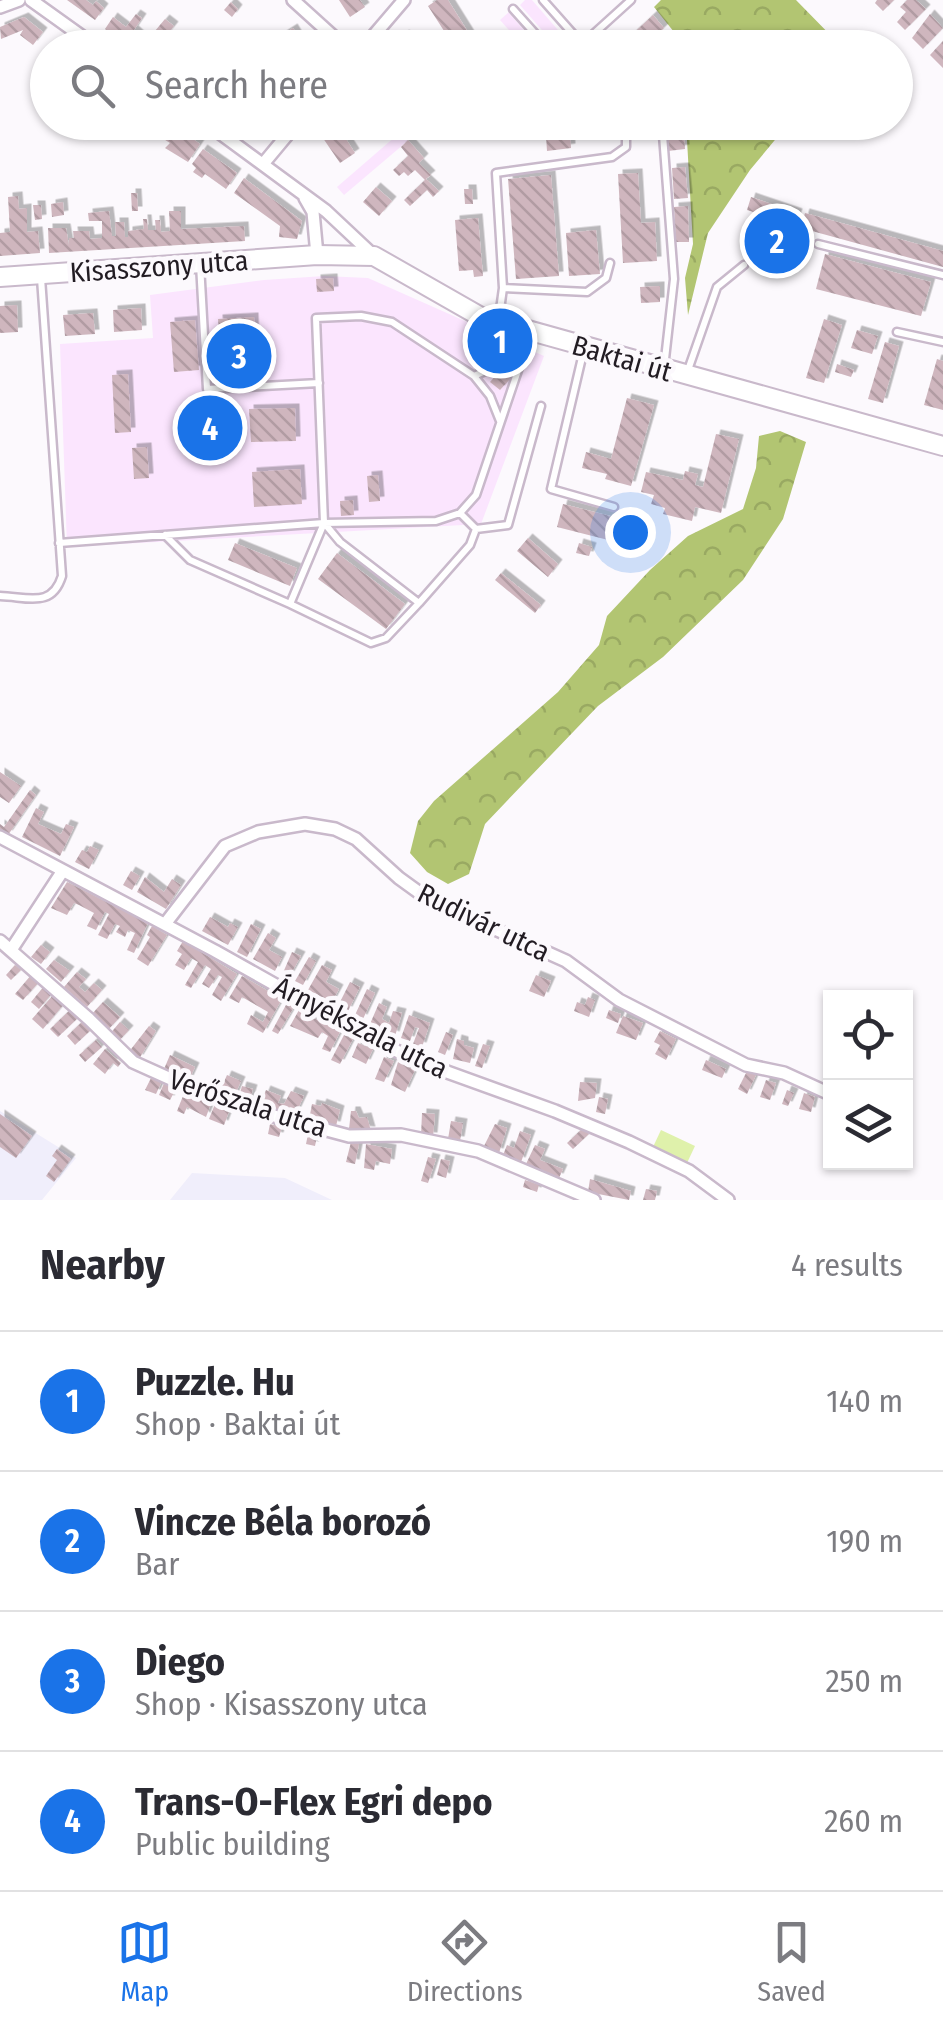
<!DOCTYPE html>
<meta charset="utf-8">
<style>
:root{--surface:#fff;--page:#f7f7f7;--text:#2b2b33;--muted:#7c7c81;--line:#e1e1e2;--accent:#1a73e8}
body{margin:0;font-family:"Fira Sans Condensed",sans-serif;background:var(--page);color:var(--text)}
.controls{position:absolute;right:30px;bottom:30px;display:grid;overflow:hidden;border-radius:0px;box-shadow:0 2px 8px #0004}
.controls button{width:90px;height:90px;display:grid;place-items:center;padding:0;border:0;border-bottom:2px solid var(--line);background:var(--surface);color:var(--text);font:50px sans-serif}
.you{position:absolute;left:630px;top:532px;width:35px;height:35px;margin:-25px;border:8px solid #fff;border-radius:50%;background:#1a73e8;box-shadow:0 0 0 15px #1a73e833}
.badge{display:grid;place-items:center;width:65px;height:65px;border-radius:50%;background:var(--accent);color:#fff;font-size:32px;font-weight:700}
.pin{position:absolute;translate:-50% -50%;border:5px solid #fff;box-shadow:0 2px 10px #0006}
.list{margin:0;padding:0;list-style:none}
h2{display:flex;justify-content:space-between;align-items:center;height:130px;margin:0;padding:0 40px;font-size:42px}
h2 small{font-size:32px;font-weight:400;color:var(--muted)}
.list li{display:grid;grid-template-columns:65px 1fr auto;gap:30px;align-items:center;box-sizing:border-box;height:140px;padding:0 40px;border-top:2px solid var(--line)}
.list b{display:block;font-size:38px;white-space:nowrap}
.list p{margin:0;font-size:32px;white-space:nowrap;color:var(--muted)}
.list em{font-size:32px;font-style:normal;color:var(--muted)}
.icon{flex:none;width:55px;height:55px;fill:none;stroke:currentColor;stroke-width:2;stroke-linecap:round;stroke-linejoin:round}
.map{position:relative;flex:none;width:943px;height:1200px;overflow:hidden}
.search{position:absolute;background:var(--surface);box-shadow:0 2px 8px #0004;left:30px;right:30px;top:30px;height:110px;display:flex;align-items:center;gap:25px;box-sizing:border-box;padding:0 35px;border-radius:55px;color:var(--muted);font-size:38px}
.sheet{height:690px;background:var(--surface)}
nav{display:flex;justify-content:space-around;align-items:center;box-sizing:border-box;height:140px;border-top:2px solid var(--line);background:var(--surface);font-size:28px;color:var(--muted)}
nav a{display:grid;justify-items:center;gap:5px}
nav .on{color:var(--accent)}
.map>svg:first-child{display:block}
</style>
<div class="map">
<svg width="943" height="1200" viewBox="0 0 943 1200">
<defs>
<pattern id="forest-crowns" width="20" height="18" patternUnits="userSpaceOnUse" patternTransform="scale(2.5)"><rect width="20" height="18" fill="#b2c572"/><path d="M2 6a3 3 0 1 1 6 0M12 15a3 3 0 1 1 6 0" fill="none" stroke="#99a962"/></pattern>
<pattern id="building-back-hatch" width="6" height="6" patternUnits="userSpaceOnUse" patternTransform="scale(2.5)"><rect width="6" height="6" fill="#cfb6be"/><path d="M-1 5l2 2M0 0l6 6M5-1l2 2" fill="none" stroke="#b19ca3"/></pattern>
<filter id="shadow"><feDropShadow dx="4.5" dy="-4.5" stdDeviation="0" flood-color="#0004"/></filter>
</defs>
<rect width="100%" height="100%" fill="#fcf9fd"/>
<!-- built -->
<path fill="#fbe5fe" d="M525,0H532L564,37L555,45L520,5Z
M509,12V13L539,47H524L500,20Z
M411,123H420L424,127L344,195L337,187Z
M324,276L368,278L544,356L481,524L67,547L60,344L153,338L150,295L264,280Z"/>
<!-- education -->
<path fill="#f0eefb" d="M0,1111L76,1158L42,1200H0Z
M192,1173L285,1178L332,1200H170Z"/>
<!-- forest -->
<path fill="url(#forest-crowns)" d="M661,0H796L842,47H682V42L654,7Z
M686,123H789L750,170L708,233L688,315L685,278L693,244Z
M780,431L806,442L783,519L743,580L663,657L598,706L505,803L485,824L469,874L448,884L427,872L410,853L418,821L434,801L558,692L599,645L607,616L650,570L688,536L743,509L756,468L759,436Z"/>
<!-- park -->
<path fill="#dff1ab" d="M661,1130L695,1146L687,1163L653,1147Z"/>
<!-- building -->
<path fill="url(#building-back-hatch)" filter="url(#shadow)" d="M67,0H86L93,5L96,1L104,8L95,20Z
M339,0H360L365,7L350,17Z
M437,0H448L478,48H455L428,6Z
M877,0H894L883,11L875,3Z
M907,0H916L926,9L905,30L897,22L906,12L900,7Z
M231,2L238,9L232,17L224,10Z
M136,14L142,18L134,30L143,38L150,37L165,19L174,26L156,48H131L105,29L113,17L126,27Z
M930,14L943,28L923,49L912,38Z
M653,15L664,28L643,48H632L625,41Z
M24,17L43,32L33,45L20,35L23,30L1,39L0,27Z
M293,28L305,48H281L276,39Z
M405,34L414,48H386Z
M943,41V68L930,55Z
M48,48V75L34,65Z
M143,122H169L157,140L146,132L143,135L137,131Z
M324,122H335L355,153L340,163L316,128Z
M602,122H618V130L603,132Z
M636,122H653L654,139L637,140Z
M666,122H683L685,149L668,151Z
M172,124L200,144L188,162L165,148L170,143L162,138Z
M570,134L571,148L547,151L546,136Z
M408,140L424,158L419,163L431,175L426,179L439,191L433,197L427,190L410,206L404,200L425,180L415,170L408,176L404,172L399,176L393,170L408,156L401,147Z
M203,149L237,173L226,189L205,174L202,178L193,172L196,168L192,164Z
M685,167L688,198L674,199L672,168Z
M638,173L641,223L655,222L657,261L623,263L618,174Z
M551,175L559,276L516,279L508,179Z
M244,178L302,221L297,239L279,237L280,226L234,193Z
M376,187L392,201L379,216L363,202Z
M464,189H472L473,204H465Z
M131,193H137L138,211H132Z
M18,196L19,209L27,208V232L38,231L40,253L0,256V233L10,232L8,197Z
M751,197L798,213L781,264L765,259L778,220L747,210Z
M63,202L64,215L52,217L51,204Z
M33,205H41L42,219L35,220Z
M688,206L689,242H676L674,207Z
M109,211L112,236H116L115,222H124L125,237H128V231L144,229L143,219H147L148,230H156L155,220H160L161,232L170,231L169,211H181V229L244,226L245,241L49,253L48,228H66L69,245V238H74L73,231H89L90,239L102,238V221H89L88,213Z
M805,213L943,251V267L801,228Z
M478,218L483,276L474,277L473,270L459,271L455,220Z
M596,230L600,274L569,276L566,233Z
M825,254L931,282L921,316L816,289Z
M333,278L334,291L317,292L316,279Z
M660,286V302L641,303L640,287Z
M17,305L18,332L0,333V306Z
M141,308L142,330L114,332L113,310Z
M93,313L95,334L65,336L63,315Z
M254,317L256,371L223,374L218,319Z
M824,319L842,325L824,383L806,378Z
M195,320L199,370L174,372L170,322Z
M857,330L878,336L872,354L851,348Z
M885,342L899,346L883,403L868,399Z
M937,359L943,361V410L924,405Z
M837,364L854,370L851,377L835,372Z
M498,373L502,377L506,373L511,378L500,390L490,382Z
M128,374L131,432L115,433L112,375Z
M627,398L654,405L631,486L605,479L607,474L582,468L586,452L611,459Z
M295,408L296,441L251,442L249,409Z
M227,409L229,444L178,447L177,428H182L181,412Z
M716,434L739,439L721,513L695,507L692,521L663,514L665,508L651,504L654,495L641,492L646,472L683,480L685,471L698,474L695,485L703,487Z
M147,447L149,478L134,479L132,448Z
M300,469L302,504L254,507L252,472Z
M378,475L380,501L369,502L367,476Z
M353,500L354,515L341,516L340,501Z
M563,504L622,519L616,542L557,527Z
M528,538L558,564L548,577L517,551Z
M235,543L297,568L290,586L228,560Z
M579,543L592,547L589,556L576,553Z
M337,553L405,604L386,629L318,579Z
M501,573L541,605L535,613L495,580Z
M0,772L21,786L9,803L0,797Z
M30,790L36,795L8,835L0,829V824L4,827Z
M36,808L44,812L38,824L61,834L66,824L74,827L60,856L22,837Z
M90,846L99,850L89,869L75,862L82,850L87,852Z
M131,871L140,876L132,890L123,885Z
M145,877L164,892L172,879L181,885L166,909L137,892Z
M67,882L148,923L134,953L127,950L135,933L128,930L125,937L116,932L120,926L115,924L107,939L98,935L109,914L105,912L96,930L87,926L94,913L79,905L74,903L67,915L51,908Z
M210,917L228,927L230,923L238,927L228,945L202,931Z
M251,924L261,929L247,957L237,952Z
M152,926L167,935L148,966L137,959L150,937L147,935Z
M268,933L276,938L269,950L282,957L275,971L253,959Z
M183,941L237,974L221,1001L212,995L222,977L218,975L209,988L202,984L211,969L205,965L191,988L185,985L198,962L191,958L184,970L175,965L182,954L177,951Z
M41,945L50,952L41,964L31,957Z
M292,952L301,956L288,979L282,975Z
M309,957L316,961L303,985L295,981Z
M54,960L70,971L61,982L46,969Z
M15,965L21,970L11,980L6,975Z
M322,965L332,970L326,982L339,989L332,1002L308,990Z
M77,972L86,979L79,987L85,992L94,983L102,990L87,1007L64,987Z
M32,974L40,981L23,1000L15,994Z
M536,975L551,981L544,997L529,991Z
M242,976L282,999L263,1033L247,1024L251,1015L263,1022L268,1012L242,997L239,1003L229,998Z
M350,982L360,987L348,1011L338,1006Z
M45,985L54,991L39,1009L31,1002Z
M367,989L375,993L363,1019L355,1015Z
M54,994L65,1003L43,1029L32,1019Z
M588,997L595,1000L589,1017L574,1011L577,1002L585,1005Z
M103,1002L120,1017L108,1030L91,1015Z
M287,1003L294,1007L278,1034L272,1031Z
M379,1003L387,1007L382,1019L389,1023L393,1011L402,1013L395,1036L370,1024Z
M71,1009L79,1017L58,1037L50,1029Z
M299,1010L340,1032L330,1052L322,1049L328,1036L322,1032L318,1038L290,1026Z
M609,1010L621,1014L618,1023L606,1018Z
M409,1015L430,1023L422,1047L413,1044L419,1028L415,1027L410,1041L401,1038Z
M623,1016L643,1023L636,1040L616,1033Z
M83,1021L91,1030L75,1045L67,1036Z
M120,1022L129,1030L117,1043L109,1035Z
M149,1026L156,1031L139,1059L128,1053Z
M660,1031L676,1039L666,1060L655,1054L660,1045L654,1042Z
M446,1032L453,1035L445,1055L438,1052Z
M344,1035L353,1039L340,1064L331,1060Z
M457,1039L464,1041V1045L474,1048L470,1063L453,1059Z
M96,1040L102,1047L85,1062L79,1055Z
M358,1043L373,1049L366,1064L352,1057Z
M483,1044L490,1046L482,1068L475,1066Z
M105,1049L121,1063L118,1067L113,1063L105,1074L93,1064Z
M170,1055L195,1067L189,1080L164,1069Z
M384,1057L394,1061L384,1082L375,1079Z
M706,1060L726,1069L722,1078L702,1070Z
M398,1062L415,1070L405,1092L391,1085Z
M747,1071L756,1075L747,1094L738,1089Z
M227,1075L241,1081L234,1097L220,1091Z
M152,1076L162,1081L156,1094L145,1090Z
M766,1080L776,1083L770,1100L760,1097Z
M165,1081L177,1087L170,1100L159,1095Z
M580,1082L597,1083L595,1098L578,1101Z
M242,1086L253,1089L249,1103L238,1100Z
M266,1090L281,1096L278,1103L284,1104L291,1091L304,1096L294,1117L259,1107Z
M787,1090L794,1093L788,1106L782,1104Z
M185,1091L212,1101L206,1117L187,1107L184,1114L177,1111Z
M804,1093L815,1097L811,1112L799,1109Z
M599,1097L608,1099L605,1114L596,1112Z
M322,1103L340,1110L336,1126L309,1120L312,1104L321,1106Z
M215,1104L230,1109L224,1125L209,1119Z
M351,1111H356L359,1118L367,1117L371,1131L349,1129Z
M422,1113L435,1114L433,1137L421,1136Z
M0,1114L32,1136L16,1158L0,1147Z
M451,1121L463,1123L460,1141L448,1139Z
M270,1124L282,1127L279,1137L268,1134Z
M495,1124L507,1128L499,1153L483,1148Z
M583,1128L589,1134L573,1149L567,1143Z
M520,1131L531,1135L521,1162L503,1155L507,1145L514,1148Z
M308,1134L317,1136L315,1146L306,1144Z
M351,1142L359,1144L355,1164L346,1162Z
M366,1144L392,1149L390,1164L376,1161L374,1170L364,1168Z
M535,1145L545,1149L540,1160L563,1169L559,1178L526,1164Z
M57,1149L71,1159L54,1182L46,1176L57,1160L52,1156Z
M428,1157L436,1159L428,1183L421,1181Z
M441,1159L450,1161L446,1178L437,1175Z
M590,1179L631,1191L629,1200L588,1192Z
M525,1180L539,1185L537,1192L523,1187Z
M646,1189L657,1191L655,1200H643Z"/>
<g fill="none" stroke-linecap="round" stroke-linejoin="round">
<defs>
<path id="lane" d="M543,0L582,44
M513,9L548,48
M578,48L631,0
M662,122L674,279L664,368
M818,244L943,275
M200,264L207,389L319,383
M503,288L587,292L606,278L610,263
M499,317L503,288L496,173L612,157L626,147V122
M897,332L943,342
M584,349L551,489L614,507
M688,370L717,287L744,265
M474,376L490,396L500,421
M460,513L476,529L508,525L541,406
M325,524L340,542L419,603L470,545L476,529
M165,535L190,560L290,604L324,523L316,318L361,316L392,322L474,376L499,365L515,329
M59,543L324,523L436,521L460,513L476,495L531,332
M0,596C29,597 52,608 62,576L41,278
M290,604L371,643L386,638L419,603"/>
<path id="street" d="M31,0L98,48
M293,0L346,48
M0,7L19,0
M363,48L404,0
M205,122L326,211L374,256
M263,164L298,122
M305,198L313,212L317,255
M0,837L215,951L377,1042L425,1064L555,1111L629,1142L689,1171L728,1200
M165,924L225,846L258,832L305,824L335,829L356,839L399,878L428,899L566,961L619,1000L746,1065L784,1073L830,1094
M0,941L89,1019L133,1062L173,1080L248,1109L349,1136L401,1135L478,1151L594,1200
M11,950L62,872"/>
<path id="primary" d="M0,277L317,255L374,256L481,317L943,446"/>
</defs>
<!-- lane casing -->
<use href="#lane" stroke="#c9b9cb" stroke-width="11"/>
<!-- street casing -->
<use href="#street" stroke="#c9b9cb" stroke-width="16"/>
<!-- primary casing -->
<use href="#primary" stroke="#c9b9cb" stroke-width="22"/>
<!-- lane -->
<use href="#lane" stroke="#fff" stroke-width="6"/>
<!-- street -->
<use href="#street" stroke="#fff" stroke-width="11"/>
<!-- primary -->
<use href="#primary" stroke="#fff" stroke-width="18"/>
</g>
<g text-anchor="middle" stroke-width="9" stroke-linejoin="round" paint-order="stroke">
<!-- street labels -->
<g font-size="28" fill="#221c23" stroke="#fcf9fd">
<text transform="translate(159 266) rotate(-4)" y="10">Kisasszony utca</text>
<text transform="translate(622 358) rotate(16)" y="10">Baktai út</text>
<text transform="translate(484 922) rotate(26)" y="10">Rudivár utca</text>
<text transform="translate(361 1027) rotate(27)" y="10">Árnyékszala utca</text>
<text transform="translate(248 1103) rotate(18)" y="10">Verőszala utca</text>
</g>
</g>
</svg>
<div class="controls">
<button><svg class="icon" aria-label="locate" viewBox="0 0 24 24"><circle cx="12" cy="12" r="6"/><path d="M12 2v4M12 18v4M2 12h4M18 12h4"/></svg></button>
<button><svg class="icon" aria-label="layers" viewBox="0 0 24 24"><path d="M12 4l9 5-9 5-9-5zM3 14l9 5 9-5"/></svg></button>
</div>
<div class="you"></div>
<div class="pin badge" style="left:500px;top:341px">1</div>
<div class="pin badge" style="left:777px;top:241px">2</div>
<div class="pin badge" style="left:239px;top:356px">3</div>
<div class="pin badge" style="left:210px;top:428px">4</div>
<div class="search"><svg class="icon" aria-label="search" viewBox="0 0 24 24"><circle cx="10" cy="10" r="6"/><path d="M15 15l6 6"/></svg>Search here</div>
</div>
<section class="sheet">
<h2>Nearby<small>4 results</small></h2>
<ul class="list">
<li><span class="badge">1</span><div><b>Puzzle. Hu</b><p>Shop · Baktai út</p></div><em>140 m</em></li>
<li><span class="badge">2</span><div><b>Vincze Béla borozó</b><p>Bar</p></div><em>190 m</em></li>
<li><span class="badge">3</span><div><b>Diego</b><p>Shop · Kisasszony utca</p></div><em>250 m</em></li>
<li><span class="badge">4</span><div><b>Trans-O-Flex Egri depo</b><p>Public building</p></div><em>260 m</em></li>
</ul>
</section>
<nav>
<a class="on"><svg class="icon" aria-label="map" viewBox="0 0 24 24"><path d="M3 6l6-2 6 2 6-2v14l-6 2-6-2-6 2zM9 4v14M15 6v14"/></svg>Map</a>
<a><svg class="icon" aria-label="directions" viewBox="0 0 24 24"><path d="M12 3l9 9-9 9-9-9zM9 14v-3h6M13 9l2 2-2 2"/></svg>Directions</a>
<a><svg class="icon" aria-label="saved" viewBox="0 0 24 24"><path d="M7 4h10v16l-5-4-5 4z"/></svg>Saved</a>
</nav>
